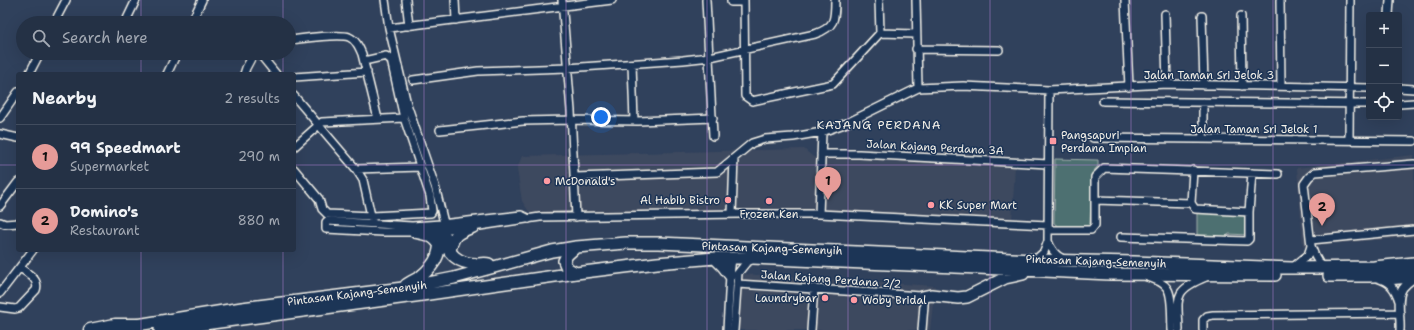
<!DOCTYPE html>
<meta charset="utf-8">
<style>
:root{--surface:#243145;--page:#2c394c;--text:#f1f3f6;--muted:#a3a9b3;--line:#414c5e;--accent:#e69b98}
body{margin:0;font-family:"Shantell Sans",sans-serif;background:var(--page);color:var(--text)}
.controls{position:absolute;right:12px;top:12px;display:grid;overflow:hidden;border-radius:4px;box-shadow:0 4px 16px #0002}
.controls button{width:36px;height:36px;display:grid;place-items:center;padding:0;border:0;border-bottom:1px solid var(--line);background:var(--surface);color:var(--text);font:20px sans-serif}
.you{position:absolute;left:601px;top:117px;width:14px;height:14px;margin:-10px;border:3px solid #fff;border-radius:50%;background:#1a73e8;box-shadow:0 0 0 6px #1a73e833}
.badge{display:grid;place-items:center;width:26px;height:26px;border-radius:50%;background:var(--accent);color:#111;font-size:13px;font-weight:700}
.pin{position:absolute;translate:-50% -33px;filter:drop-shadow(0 1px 2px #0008)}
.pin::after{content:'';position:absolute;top:21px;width:14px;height:12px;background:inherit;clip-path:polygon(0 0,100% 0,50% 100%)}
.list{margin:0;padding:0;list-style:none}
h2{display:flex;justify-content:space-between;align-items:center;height:52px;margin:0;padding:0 16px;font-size:17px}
h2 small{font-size:13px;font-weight:400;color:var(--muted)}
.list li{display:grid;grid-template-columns:26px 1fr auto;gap:12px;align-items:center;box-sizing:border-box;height:64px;padding:0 16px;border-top:1px solid var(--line)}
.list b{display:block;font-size:15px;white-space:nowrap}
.list p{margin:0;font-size:13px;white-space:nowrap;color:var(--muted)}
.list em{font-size:13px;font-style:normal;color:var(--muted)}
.icon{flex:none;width:22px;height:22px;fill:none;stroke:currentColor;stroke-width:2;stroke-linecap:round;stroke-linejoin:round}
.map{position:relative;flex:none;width:1414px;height:330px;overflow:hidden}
.search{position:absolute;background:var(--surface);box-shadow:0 4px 16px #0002;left:16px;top:16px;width:280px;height:44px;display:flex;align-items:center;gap:10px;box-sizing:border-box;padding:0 14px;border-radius:22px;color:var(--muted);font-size:15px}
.panel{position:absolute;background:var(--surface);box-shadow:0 4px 16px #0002;left:16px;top:72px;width:280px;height:180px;border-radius:4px}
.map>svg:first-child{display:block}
</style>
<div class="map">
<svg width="1414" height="330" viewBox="0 0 1414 330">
<rect width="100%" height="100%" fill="#30415c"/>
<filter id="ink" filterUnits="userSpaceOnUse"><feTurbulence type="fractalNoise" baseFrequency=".025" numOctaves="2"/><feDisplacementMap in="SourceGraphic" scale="8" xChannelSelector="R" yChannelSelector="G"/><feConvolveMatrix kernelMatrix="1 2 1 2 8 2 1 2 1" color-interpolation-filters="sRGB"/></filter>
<g filter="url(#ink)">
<!-- built -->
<path fill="#3e495f" d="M804,149L813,157H856L1015,165L1012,221L815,211L530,213L522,201L517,169L522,156Z
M1414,155V237L1303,246L1297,168Z
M742,274L935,286L930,330H736Z"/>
<!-- green -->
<path fill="#4e7071" stroke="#a1b0ac" d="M1055,159L1098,160V166L1092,173L1090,224L1087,228H1060L1054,223Z
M1197,212L1247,213L1248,235L1229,234L1225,237H1197Z"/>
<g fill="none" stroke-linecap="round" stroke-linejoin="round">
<defs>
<path id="minor" d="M385,0L389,28L407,104L435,186L445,227
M406,0L409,26
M455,0L456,20
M562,0L571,111L576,217
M706,0L713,136
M731,0V2H744
M744,0L745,96L752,101L833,84L880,33L879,0
M916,0L918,88
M1125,0L1129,87
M1280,0L1281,86
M1165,14L1167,84
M1389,15L1390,0
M1202,16L1204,85
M1241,16L1242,86
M54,23L66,0
M125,23L136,0
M191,23L202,0
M389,28L612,0
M880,33L916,34
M289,40C300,39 339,33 349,37C356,40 359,47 362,54L378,119
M916,49L999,50
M259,53L276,74
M632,64L634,121
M29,74L40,53
M167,74L177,53
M244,74L246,68L254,53
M294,77L367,72
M413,80L478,71L567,68L683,60L710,57L815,34C835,27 835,20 835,0
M1399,88L1414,89
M1049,90L1048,241C1051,250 1055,255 1063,259
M294,96L356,169L363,180L372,220
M1103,101L1369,104
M1399,104L1414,103
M0,118L18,92
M440,130L523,121L571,120L638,121L713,118
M0,134L18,138
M1093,138L1414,141
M1203,139V102
M1349,140L1350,0
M294,147L322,122L404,118
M821,154H859L1048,164
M294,169L319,199L322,209L327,214L372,216L431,213L432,211L430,196L404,118L391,60L386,56L364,61
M356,169L421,167
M575,177L717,172L752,143L765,139L793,137L822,132L847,123L918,88L963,86L1049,90L1167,84L1369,88
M1095,200L1191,203L1195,209L1249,212
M1191,203L1193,170
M0,206L18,182
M732,214L734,158
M819,214L822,132
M529,219L521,215L441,224L412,226L327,221L326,222V229L383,232H415L473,227L540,217L740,214H819L1048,225
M0,222L5,224L18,223
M1048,230H1091L1095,225V177L1104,168L1278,174
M1121,237L1247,241L1249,239V212L1252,173
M1311,240L1414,230
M1035,260L1044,252L1048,241
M1292,268L1308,255L1311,246
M1326,268L1319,263L1315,256L1311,246L1304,184L1309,177L1315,172L1414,164
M1147,277C1154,279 1163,282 1167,288C1173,296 1171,319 1172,330
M1377,278C1390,282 1395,288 1399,301
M1386,281L1412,279
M737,284L921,296L924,301V305L922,330
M0,293L33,250
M0,307L15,309L19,308L36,290C40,279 27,273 20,268
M727,330L730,275L732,258
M734,330L738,273L746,263L753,259
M811,330L814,288
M1179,330C1178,297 1172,291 1206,277
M1203,330V320L1207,316L1213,315L1400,313
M1400,330C1401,317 1396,298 1403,288C1406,284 1410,281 1413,279"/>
<path id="trunk" d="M415,232C426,234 437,236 441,249
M445,236C446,254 459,264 477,264C481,264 485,263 489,264
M450,252C452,235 458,232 473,227
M715,258L723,266L730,275
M576,273L567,268L564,261L567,255L576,247
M1329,276H1373L1414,273
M406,285C410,282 415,280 420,277C439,262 440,252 441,229
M922,297L931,295L958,298L967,297L1005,278L1023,274
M137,325L242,308L403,288L454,278L552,251L576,247L626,243H659L1035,260L1134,262L1292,268L1374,267L1414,263
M160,330L415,296L576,273L657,263L715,258H753L1110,274L1275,275"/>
<path id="motorway" d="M90,330L115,325H137"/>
</defs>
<!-- minor casing -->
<use href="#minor" stroke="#f4f1e8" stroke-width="10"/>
<!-- trunk casing -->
<use href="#trunk" stroke="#f4f1e8" stroke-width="14"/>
<!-- motorway casing -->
<use href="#motorway" stroke="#f4f1e8" stroke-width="15"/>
<!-- minor -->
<use href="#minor" stroke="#1d3557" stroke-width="7"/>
<!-- trunk -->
<use href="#trunk" stroke="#1d3557" stroke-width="11"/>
<!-- motorway -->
<use href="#motorway" stroke="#1d3557" stroke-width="12"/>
</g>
</g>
<!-- grid -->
<path fill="none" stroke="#ab7bcf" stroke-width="1" stroke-opacity="0.55" d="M141,0V23M283,0V23M424,0V330M566,0V330M707,0V330M848,0V330M990,0V330M1131,0V330M1273,0V330M141,53V74M283,53V74M0,165H18M294,165H1414M141,250V330M283,250V330"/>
<!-- markers -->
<g fill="#ff9aa2" stroke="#1d3557" stroke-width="1.5">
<rect x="1049" y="137" width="8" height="8" rx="2"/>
<circle cx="547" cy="181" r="4"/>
<circle cx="728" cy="200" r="4"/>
<circle cx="769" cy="201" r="4"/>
<circle cx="931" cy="205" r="4"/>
<circle cx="825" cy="298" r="4"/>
<circle cx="854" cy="300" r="4"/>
</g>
<g text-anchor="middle" stroke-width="3" stroke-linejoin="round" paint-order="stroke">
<!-- street labels -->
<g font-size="11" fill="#f4f1e8" stroke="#1d3557">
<text x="1209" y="79">Jalan Taman Sri Jelok 3</text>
<text x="1254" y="133">Jalan Taman Sri Jelok 1</text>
<text transform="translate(935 147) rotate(3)" y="4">Jalan Kajang Perdana 3A</text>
<text transform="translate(772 248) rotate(2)" y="4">Pintasan Kajang-Semenyih</text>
<text transform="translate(1096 261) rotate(2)" y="4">Pintasan Kajang-Semenyih</text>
<text transform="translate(831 279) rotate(4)" y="4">Jalan Kajang Perdana 2/2</text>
<text transform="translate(357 293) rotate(-7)" y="4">Pintasan Kajang-Semenyih</text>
</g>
<!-- poi labels -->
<g font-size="11" fill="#f4f1e8" stroke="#1d3557" text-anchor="start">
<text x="1061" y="139">Pangsapuri<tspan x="1061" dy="13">Perdana Impian</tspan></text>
<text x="555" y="185">McDonald's</text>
<text x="720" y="204" text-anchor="end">Al Habib Bistro</text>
<text x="939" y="209">KK Super Mart</text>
<text x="769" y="218" text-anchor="middle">Frozen Ken</text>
<text x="817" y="302" text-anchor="end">Laundrybar</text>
<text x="862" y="304">Woby Bridal</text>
</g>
<!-- neighbourhood labels -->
<g font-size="12" letter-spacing="1" fill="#f4f1e8" stroke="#1d3557">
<text x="879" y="129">KAJANG PERDANA</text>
</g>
</g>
</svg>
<div class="controls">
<button>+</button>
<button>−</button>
<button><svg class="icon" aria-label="locate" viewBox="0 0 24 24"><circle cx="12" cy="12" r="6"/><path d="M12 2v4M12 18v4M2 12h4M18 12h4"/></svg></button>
</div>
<div class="you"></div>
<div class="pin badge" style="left:828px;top:200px">1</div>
<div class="pin badge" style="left:1322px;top:226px">2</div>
<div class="search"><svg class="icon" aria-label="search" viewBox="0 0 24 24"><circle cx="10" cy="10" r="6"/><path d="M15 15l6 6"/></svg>Search here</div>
<section class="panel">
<h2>Nearby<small>2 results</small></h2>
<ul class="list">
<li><span class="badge">1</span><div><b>99 Speedmart</b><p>Supermarket</p></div><em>290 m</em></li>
<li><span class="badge">2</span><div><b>Domino's</b><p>Restaurant</p></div><em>880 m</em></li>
</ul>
</section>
</div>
